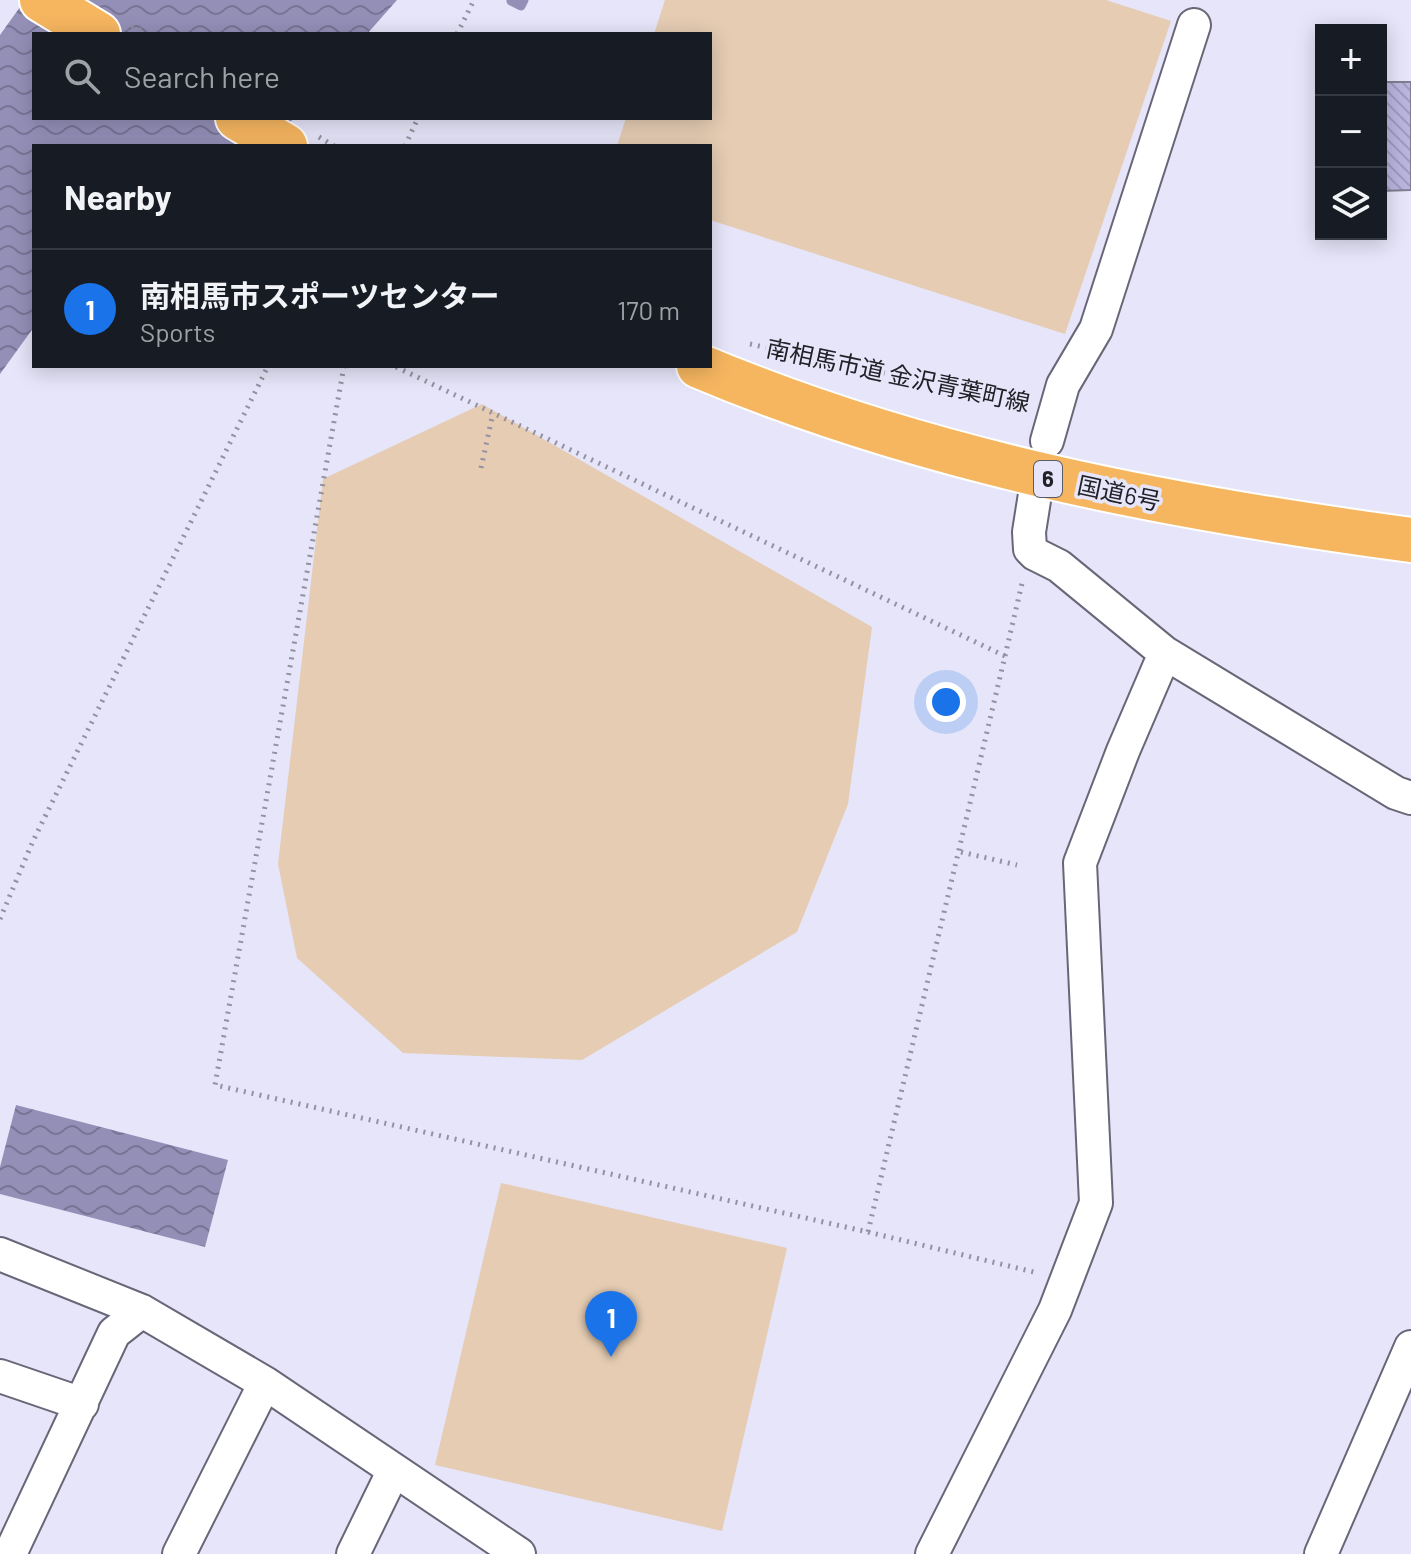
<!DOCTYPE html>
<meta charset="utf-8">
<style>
:root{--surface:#171b24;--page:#242831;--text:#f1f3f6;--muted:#9ea1a6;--line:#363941;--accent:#1a73e8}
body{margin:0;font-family:Barlow,"Noto Sans JP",sans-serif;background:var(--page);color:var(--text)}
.controls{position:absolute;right:24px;top:24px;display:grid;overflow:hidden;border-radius:0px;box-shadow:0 4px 20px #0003}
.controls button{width:72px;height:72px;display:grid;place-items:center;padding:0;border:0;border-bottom:2px solid var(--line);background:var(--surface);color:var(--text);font:40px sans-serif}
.you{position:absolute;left:946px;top:702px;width:28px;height:28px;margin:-20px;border:6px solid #fff;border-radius:50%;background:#1a73e8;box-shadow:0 0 0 12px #1a73e833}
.badge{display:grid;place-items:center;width:52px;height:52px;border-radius:50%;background:var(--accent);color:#fff;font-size:26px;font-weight:700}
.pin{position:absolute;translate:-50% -66px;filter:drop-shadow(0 2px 4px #0008)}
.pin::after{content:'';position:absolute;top:42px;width:28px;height:24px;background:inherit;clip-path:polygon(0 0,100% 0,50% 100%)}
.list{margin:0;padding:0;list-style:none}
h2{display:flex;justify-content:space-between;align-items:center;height:104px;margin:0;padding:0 32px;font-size:34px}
h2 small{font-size:26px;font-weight:400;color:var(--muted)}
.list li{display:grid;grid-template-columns:52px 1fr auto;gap:24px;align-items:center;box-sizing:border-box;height:120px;padding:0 32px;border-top:2px solid var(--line)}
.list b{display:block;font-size:30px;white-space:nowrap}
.list p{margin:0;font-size:26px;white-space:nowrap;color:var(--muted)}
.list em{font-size:26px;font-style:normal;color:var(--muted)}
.icon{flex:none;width:44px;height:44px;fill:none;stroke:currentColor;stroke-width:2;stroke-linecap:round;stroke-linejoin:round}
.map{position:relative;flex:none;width:1411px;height:1554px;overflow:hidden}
.search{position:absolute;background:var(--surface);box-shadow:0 4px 20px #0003;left:32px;top:32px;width:680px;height:88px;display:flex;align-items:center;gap:20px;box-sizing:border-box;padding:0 28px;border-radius:0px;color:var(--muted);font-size:30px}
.panel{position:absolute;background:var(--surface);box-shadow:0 4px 20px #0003;left:32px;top:144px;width:680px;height:224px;border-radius:0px}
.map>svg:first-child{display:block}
</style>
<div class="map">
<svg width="1411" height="1554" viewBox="0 0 1411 1554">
<defs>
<pattern id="water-waves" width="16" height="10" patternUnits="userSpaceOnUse" patternTransform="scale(2)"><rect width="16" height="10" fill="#938fb7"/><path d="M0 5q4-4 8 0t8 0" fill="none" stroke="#787495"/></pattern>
<pattern id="building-back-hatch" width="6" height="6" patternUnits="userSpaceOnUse" patternTransform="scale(2)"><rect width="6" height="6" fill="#b9b5df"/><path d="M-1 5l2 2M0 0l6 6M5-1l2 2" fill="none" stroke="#9f9bbf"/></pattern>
</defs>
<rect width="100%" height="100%" fill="#e6e5f9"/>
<!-- park -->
<path fill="#e5ccb3" d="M665,0H1106L1171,21L1065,334L710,220V146H617L626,118H710V34H654Z
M482,404L872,627L848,804L797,932L582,1060L403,1053L297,958L278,864L323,479Z
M501,1183L787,1248L722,1531L435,1465Z"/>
<!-- water -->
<path fill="url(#water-waves)" d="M25,0H397L367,34H34V118H294L269,146H34V327L0,374V35Z
M16,1105L228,1160L205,1247L0,1194V1167Z"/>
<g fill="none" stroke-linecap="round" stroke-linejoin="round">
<!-- stream -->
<path stroke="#938fb7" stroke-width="9" d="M511,1L521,6L524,0"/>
</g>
<!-- building -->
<path fill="url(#building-back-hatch)" stroke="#7f7e90" stroke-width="2" d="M1381,82H1411V190L1381,191Z"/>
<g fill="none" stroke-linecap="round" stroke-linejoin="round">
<defs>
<path id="minor" d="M1047,441L1063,385L1096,329L1194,25
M1035,494L1029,532L1030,549L1035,554L1059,566L1165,653L1396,793L1411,798
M0,1254L142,1311L265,1383L519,1554
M0,1376L82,1404
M10,1554L114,1333L142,1311
M179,1554L265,1383
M353,1554L393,1472
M932,1554L1055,1310L1096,1203L1080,863L1123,751L1165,653
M1321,1554L1411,1347"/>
<path id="trunk" d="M42,0L98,34
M238,118L285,146
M699,366C927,462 1167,507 1411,540"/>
</defs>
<!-- minor casing -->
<use href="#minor" stroke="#686677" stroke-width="36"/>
<!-- trunk casing -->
<use href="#trunk" stroke="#fff" stroke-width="48"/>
<!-- path -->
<path stroke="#9292a0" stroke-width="5" stroke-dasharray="2 6" stroke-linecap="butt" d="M132,25L147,34
M457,34L474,0
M319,137L334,146
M405,146L418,118
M750,344L1029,404
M344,366L215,1085L868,1232L1005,656L394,366
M481,468L493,413
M1005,656L1023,579
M961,852L1017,865
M0,919L33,841L268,366
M868,1232L1038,1273"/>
<!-- minor -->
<use href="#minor" stroke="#fff" stroke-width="32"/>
<!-- trunk -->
<use href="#trunk" stroke="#f6b660" stroke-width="44"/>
</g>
<g text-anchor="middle" stroke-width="7" stroke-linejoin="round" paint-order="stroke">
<!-- shield labels -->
<rect fill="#e6e5f9" stroke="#5c5c67" stroke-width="2" x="1034" y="461" width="28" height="36" rx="6"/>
<g font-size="22" font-weight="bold" fill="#212128">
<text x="1048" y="487">6</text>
</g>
<!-- street labels -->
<g font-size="24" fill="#212128" stroke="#e6e5f9">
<text transform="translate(898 376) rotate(12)" y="8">南相馬市道 金沢青葉町線</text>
<text transform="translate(1119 494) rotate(12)" y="8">国道6号</text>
</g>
</g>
</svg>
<div class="controls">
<button>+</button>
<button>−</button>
<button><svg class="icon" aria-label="layers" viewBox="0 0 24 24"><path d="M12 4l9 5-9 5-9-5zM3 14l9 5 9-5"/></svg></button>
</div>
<div class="you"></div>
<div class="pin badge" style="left:611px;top:1357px">1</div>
<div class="search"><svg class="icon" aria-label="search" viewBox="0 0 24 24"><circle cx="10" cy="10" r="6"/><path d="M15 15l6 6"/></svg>Search here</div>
<section class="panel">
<h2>Nearby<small></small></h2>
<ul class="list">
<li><span class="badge">1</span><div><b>南相馬市スポーツセンター</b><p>Sports</p></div><em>170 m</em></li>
</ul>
</section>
</div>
